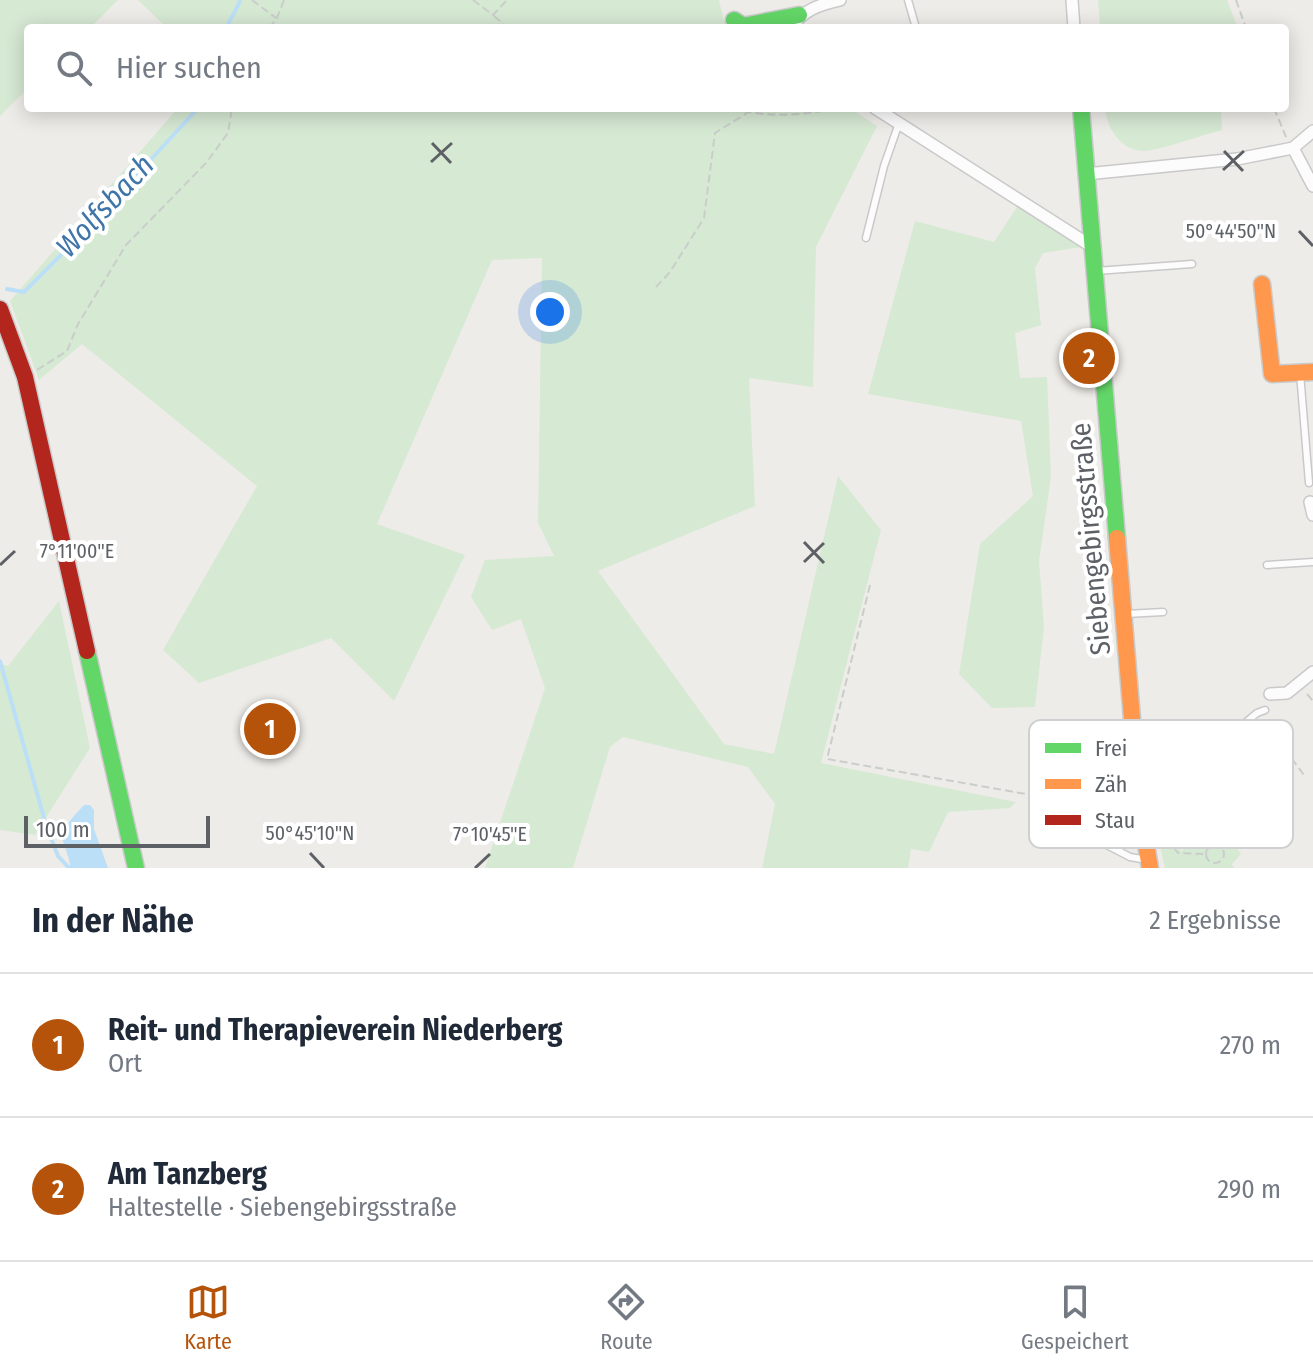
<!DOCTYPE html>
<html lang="de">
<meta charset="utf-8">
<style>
:root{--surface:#fff;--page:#f6f6f7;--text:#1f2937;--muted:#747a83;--line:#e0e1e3;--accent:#b45309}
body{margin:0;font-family:"Fira Sans Condensed",sans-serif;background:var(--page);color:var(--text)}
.scale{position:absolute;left:24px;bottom:20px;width:186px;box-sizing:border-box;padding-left:8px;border:4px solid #5d6166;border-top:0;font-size:22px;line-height:28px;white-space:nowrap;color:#5d6166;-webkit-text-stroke:6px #fff;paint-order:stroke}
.you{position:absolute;left:550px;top:312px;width:28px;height:28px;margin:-20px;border:6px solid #fff;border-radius:50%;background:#1a73e8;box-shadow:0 0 0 12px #1a73e833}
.badge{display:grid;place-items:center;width:52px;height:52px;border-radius:50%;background:var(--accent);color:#fff;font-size:26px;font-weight:700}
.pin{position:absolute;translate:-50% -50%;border:4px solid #fff;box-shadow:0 2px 8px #0006}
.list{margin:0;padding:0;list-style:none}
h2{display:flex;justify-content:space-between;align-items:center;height:104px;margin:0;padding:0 32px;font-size:34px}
h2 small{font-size:26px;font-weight:400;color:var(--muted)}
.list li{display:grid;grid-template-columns:52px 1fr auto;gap:24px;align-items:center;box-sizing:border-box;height:144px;padding:0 32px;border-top:2px solid var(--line)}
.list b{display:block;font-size:30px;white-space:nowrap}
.list p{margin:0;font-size:26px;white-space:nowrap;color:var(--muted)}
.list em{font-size:26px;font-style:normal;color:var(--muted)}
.icon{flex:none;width:44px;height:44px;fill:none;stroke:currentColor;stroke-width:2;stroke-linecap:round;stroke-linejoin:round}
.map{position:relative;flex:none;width:1313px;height:868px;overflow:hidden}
.search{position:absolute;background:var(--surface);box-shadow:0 4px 20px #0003;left:24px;right:24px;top:24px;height:88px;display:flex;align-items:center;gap:20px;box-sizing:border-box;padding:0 28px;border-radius:8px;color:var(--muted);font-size:30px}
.sheet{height:392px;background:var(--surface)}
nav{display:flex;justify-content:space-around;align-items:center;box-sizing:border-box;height:112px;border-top:2px solid var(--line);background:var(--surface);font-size:22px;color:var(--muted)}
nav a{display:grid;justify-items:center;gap:4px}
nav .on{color:var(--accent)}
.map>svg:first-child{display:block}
</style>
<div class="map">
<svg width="1313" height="868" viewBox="0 0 1313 868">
<rect width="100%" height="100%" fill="#eeece8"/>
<!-- green -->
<path fill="#d6e9d3" d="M0,0H118L90,28H28V88L0,116Z
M138,0H719L724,21L734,28H167Z
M1098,0H1227L1238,28H1100Z
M178,108H850L877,126L816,247L813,387L749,378L755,506L598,571L724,744L774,754L838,476L881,530L821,763L1016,802L1010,808L948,812L929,852L911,849L908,868H762L775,804L748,767L623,737L610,747L573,868H485L545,688L521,619L492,630L471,597L485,560L554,556L538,523L542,258L492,260L377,524L465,555L394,701L331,638L199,683L163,650L257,486L82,344L39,380L10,301Z
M1105,108H1256L1221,111L1222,130C1205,134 1158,151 1143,151C1120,150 1107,128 1105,108Z
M1017,207L1082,247L1043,253L1035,268L1041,325L1015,333L1020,378L1047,377L1051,476L1039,561L1044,627L1035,707L992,708L959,674L980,544L1033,496L1021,421L868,394L915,221L994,242Z
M59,601L90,748L35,835L0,830V664L8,666Z
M1154,817L1181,851L1218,824L1241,854L1232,864L1234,868H1165Z"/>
<!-- water -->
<path fill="#bcdff8" d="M84,805H90L94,810V829L108,868H70C70,858 65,850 63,841C61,827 76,814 84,805Z"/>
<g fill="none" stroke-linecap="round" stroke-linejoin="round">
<!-- stream -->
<path stroke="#bcdff8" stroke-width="4" d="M227,28C230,17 237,11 240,0
M7,289L24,292L91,225L198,108
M0,661L46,825L58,856L69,868"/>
<defs>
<path id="lane" d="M908,0L916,28
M866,238L884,166L899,123
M1096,271L1192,264
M1300,373L1309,483
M1267,565L1313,562
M1126,614L1163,612
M1142,802L1151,801L1257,713L1265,710
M1057,819L1130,857L1147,860"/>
<path id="street" d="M1072,0L1074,28
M790,28C804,10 818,5 840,0
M875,108L1091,246
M1293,148L1313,186
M1086,174L1237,159L1293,148L1313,131
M1310,502L1313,515
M1270,694L1287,693L1313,672"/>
<path id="fast" d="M734,20L743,26L799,15
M1081,108L1117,538
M87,651L136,868"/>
<path id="slow" d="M1262,284L1272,374L1313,372
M1117,538L1139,803L1150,868"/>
<path id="jam" d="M0,309L25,377L87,651"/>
</defs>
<!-- lane casing -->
<use href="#lane" stroke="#c9c9c9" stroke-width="9"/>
<!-- street casing -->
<use href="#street" stroke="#c9c9c9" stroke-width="14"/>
<!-- fast casing -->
<use href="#fast" stroke="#cacaca" stroke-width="19"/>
<!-- slow casing -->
<use href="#slow" stroke="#cacaca" stroke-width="19"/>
<!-- jam casing -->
<use href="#jam" stroke="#cacaca" stroke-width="19"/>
<!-- path -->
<path stroke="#cacecb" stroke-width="2" stroke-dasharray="8 4" stroke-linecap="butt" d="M252,0L276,18
M473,0L493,15L507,0
M1236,0L1246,28
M494,16L508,28
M269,28L277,18L284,0
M732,108C765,118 802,116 836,108
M1274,108L1286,137
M656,287L670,272L704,218L715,133L747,113L749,108
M37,370L67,351L78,324L126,245L206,163L228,133L232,108
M870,585L827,759L1026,794L1039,800
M1307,694L1313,701
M1263,720L1304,775
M1043,781L1039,800L1050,811
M1159,829L1178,853L1205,854
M1206 854a9 9 0 1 1 18 0a9 9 0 1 1-18 0Z"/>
<!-- lane -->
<use href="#lane" stroke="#fcfcfc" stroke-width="6"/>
<!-- street -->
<use href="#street" stroke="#fcfcfc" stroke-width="11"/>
<!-- fast -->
<use href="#fast" stroke="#63d668" stroke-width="16"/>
<!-- slow -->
<use href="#slow" stroke="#ff974d" stroke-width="16"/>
<!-- jam -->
<use href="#jam" stroke="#b3261e" stroke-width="16"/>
</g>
<!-- ticks -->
<path fill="none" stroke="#5d6166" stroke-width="3" d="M432,143L451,163M1224,151L1243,171M431,162L452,143M1223,170L1244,151M1299,231L1313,246M804,542L824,563M804,562L824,543M0,565L15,551M310,853L324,868M475,868L490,854"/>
<g text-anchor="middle" stroke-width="8" stroke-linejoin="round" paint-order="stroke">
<!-- street labels -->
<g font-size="28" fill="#5d6166" stroke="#fff">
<text transform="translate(1090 539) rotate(-95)" y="10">Siebengebirgsstraße</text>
</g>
<!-- water labels -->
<g font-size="30" font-style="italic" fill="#3f75a9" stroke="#fff">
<text transform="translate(105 206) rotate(-47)" y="10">Wolfsbach</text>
</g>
</g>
<!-- legend -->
<rect x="1029" y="720" width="264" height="128" rx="12" fill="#fff" stroke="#ced0d1" stroke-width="2"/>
<rect x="1045" y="743" width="36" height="10" fill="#63d668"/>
<rect x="1045" y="779" width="36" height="10" fill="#ff974d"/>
<rect x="1045" y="815" width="36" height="10" fill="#b3261e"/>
<g font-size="22" fill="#5d6166">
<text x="1095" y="756">Frei</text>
<text x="1095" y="792">Zäh</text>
<text x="1095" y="828">Stau</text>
</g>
<g font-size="20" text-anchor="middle" fill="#5d6166" stroke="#fff" stroke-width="8" stroke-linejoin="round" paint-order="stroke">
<text x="1231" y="238">50°44'50"N</text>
<text x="77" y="558">7°11'00"E</text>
<text x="310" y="840">50°45'10"N</text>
<text x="490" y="841">7°10'45"E</text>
</g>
</svg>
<div class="scale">100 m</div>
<div class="you"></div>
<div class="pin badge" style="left:270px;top:729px">1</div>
<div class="pin badge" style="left:1089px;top:358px">2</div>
<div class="search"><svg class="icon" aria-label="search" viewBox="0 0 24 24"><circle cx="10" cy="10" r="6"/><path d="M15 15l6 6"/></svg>Hier suchen</div>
</div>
<section class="sheet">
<h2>In der Nähe<small>2 Ergebnisse</small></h2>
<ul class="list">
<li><span class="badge">1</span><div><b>Reit- und Therapieverein Niederberg</b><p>Ort</p></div><em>270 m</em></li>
<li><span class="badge">2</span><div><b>Am Tanzberg</b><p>Haltestelle · Siebengebirgsstraße</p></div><em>290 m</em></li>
</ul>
</section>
<nav>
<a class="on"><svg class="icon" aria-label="map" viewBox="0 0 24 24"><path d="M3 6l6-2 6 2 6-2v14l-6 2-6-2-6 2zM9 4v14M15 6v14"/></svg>Karte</a>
<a><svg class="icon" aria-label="directions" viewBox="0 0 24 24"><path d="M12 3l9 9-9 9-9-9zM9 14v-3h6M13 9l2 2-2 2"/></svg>Route</a>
<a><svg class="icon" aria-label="saved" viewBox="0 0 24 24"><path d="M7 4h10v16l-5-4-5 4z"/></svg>Gespeichert</a>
</nav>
